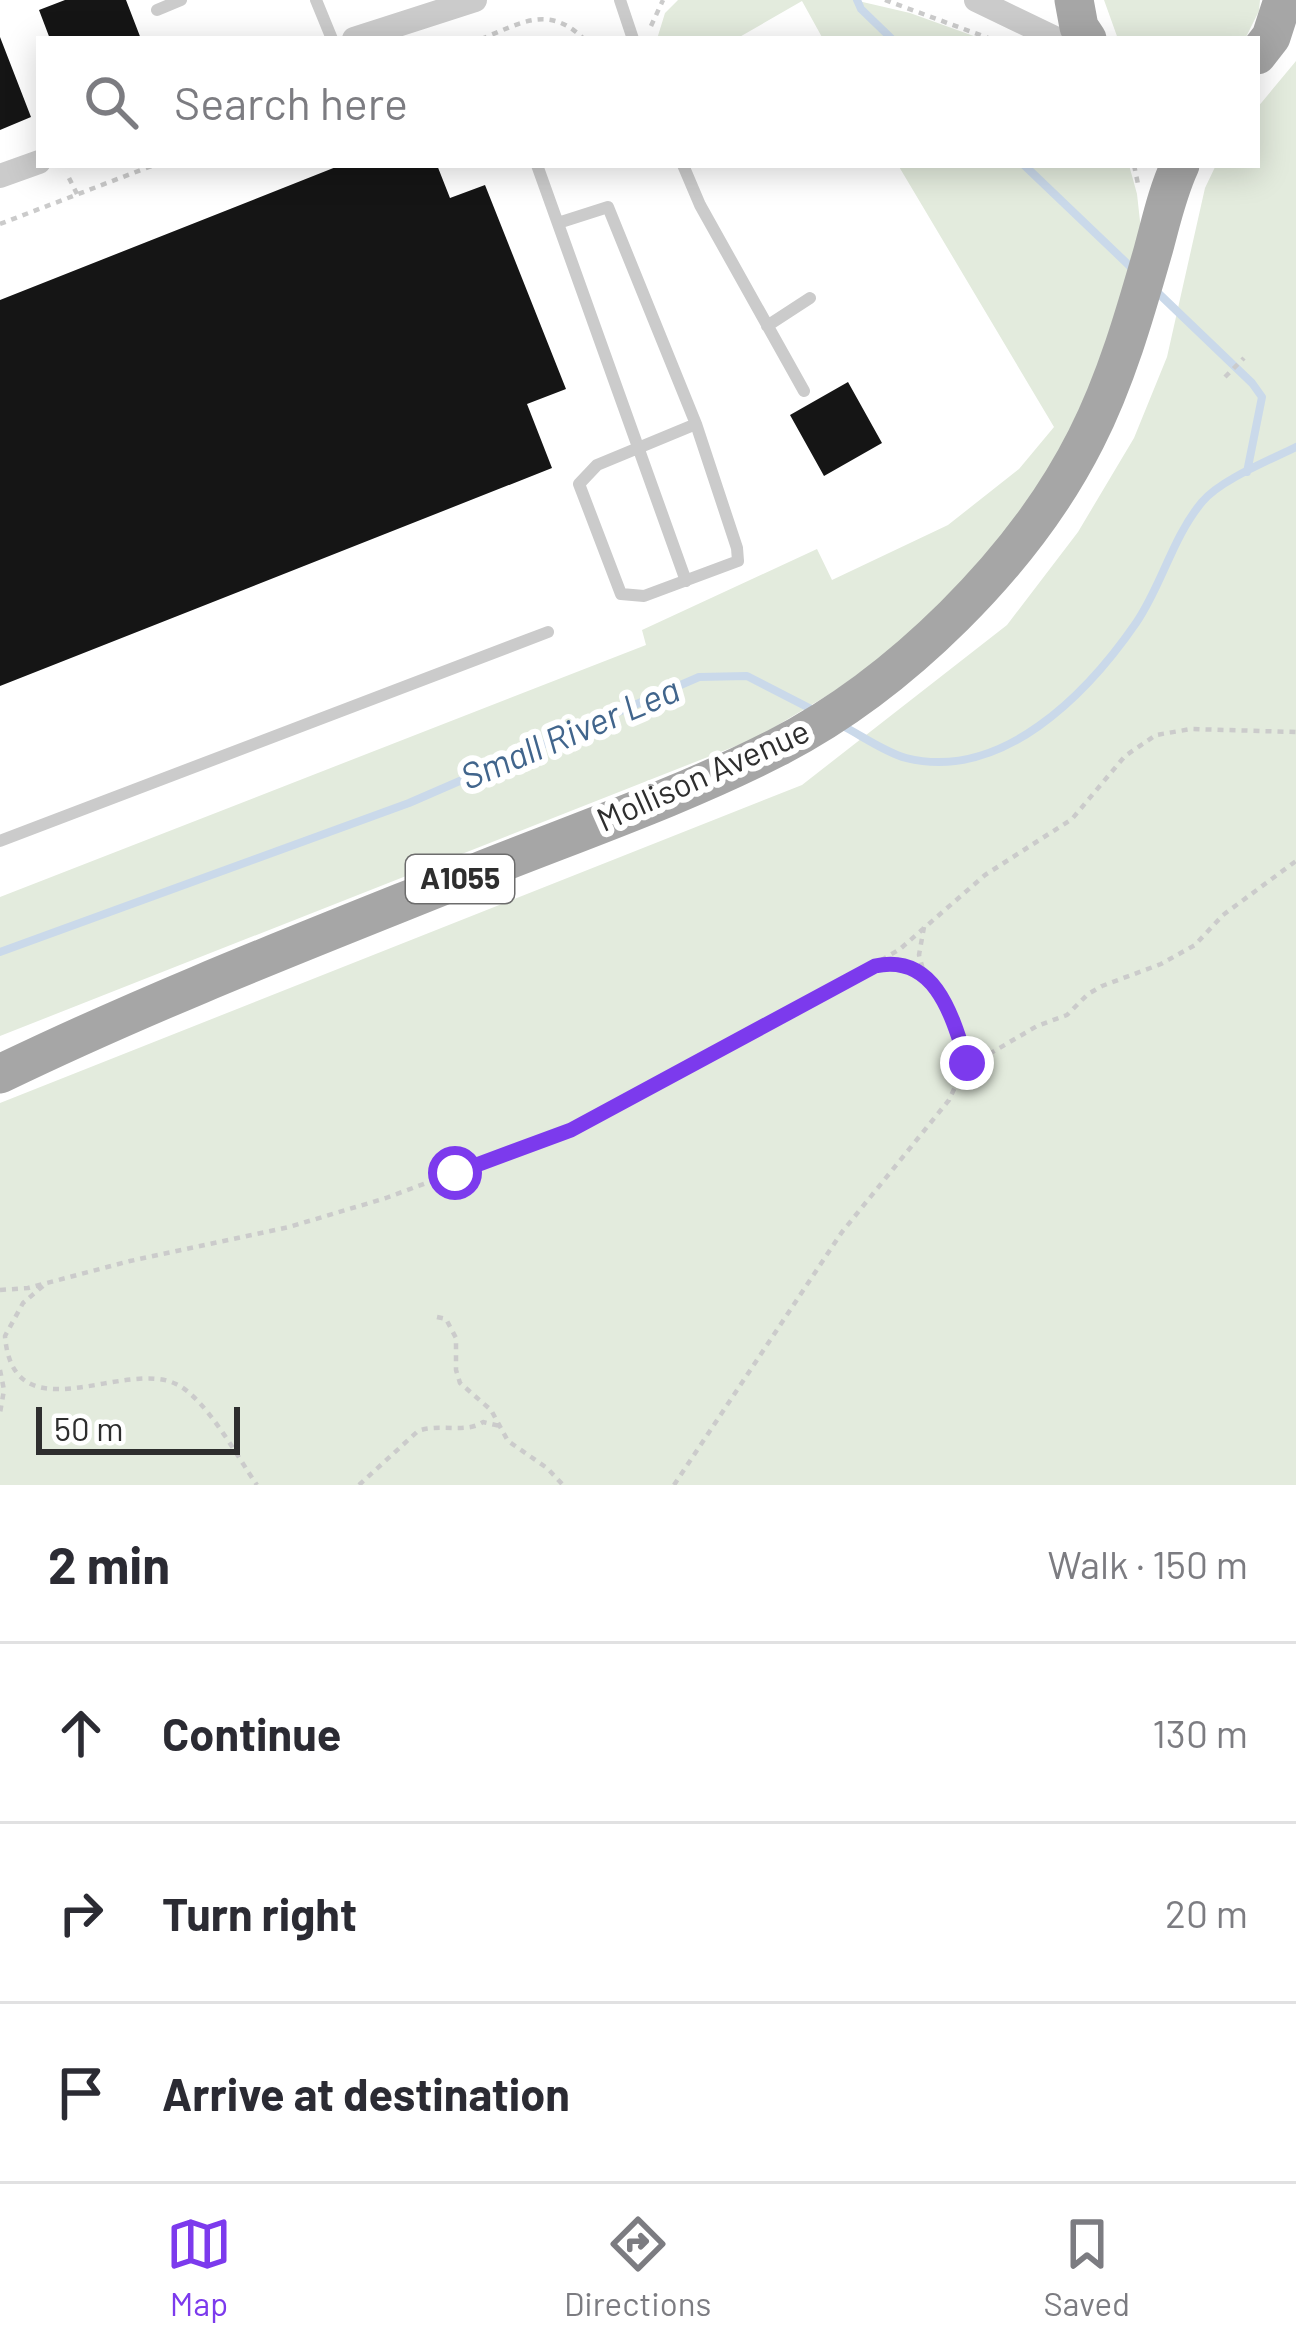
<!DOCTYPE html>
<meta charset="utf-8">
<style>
:root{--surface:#fff;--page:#f2f2f3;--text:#2b2b33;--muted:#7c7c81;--line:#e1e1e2;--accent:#7c3aed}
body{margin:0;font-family:Barlow,sans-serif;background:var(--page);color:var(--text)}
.scale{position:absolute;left:36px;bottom:30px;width:204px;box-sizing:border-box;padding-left:12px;border:6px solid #2e2e2e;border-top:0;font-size:33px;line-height:42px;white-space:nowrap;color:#2e2e2e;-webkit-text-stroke:9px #fff;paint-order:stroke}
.stop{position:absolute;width:36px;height:36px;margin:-27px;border:9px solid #7c3aed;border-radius:50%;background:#fff}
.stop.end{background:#7c3aed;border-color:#fff;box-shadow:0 3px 12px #0008}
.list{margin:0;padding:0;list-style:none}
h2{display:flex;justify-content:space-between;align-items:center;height:156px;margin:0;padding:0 48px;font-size:51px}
h2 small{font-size:39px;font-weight:400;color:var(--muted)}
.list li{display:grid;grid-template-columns:78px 1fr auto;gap:36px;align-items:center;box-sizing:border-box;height:180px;padding:0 48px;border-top:3px solid var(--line)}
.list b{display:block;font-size:45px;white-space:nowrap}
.list em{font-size:39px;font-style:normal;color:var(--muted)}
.icon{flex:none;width:66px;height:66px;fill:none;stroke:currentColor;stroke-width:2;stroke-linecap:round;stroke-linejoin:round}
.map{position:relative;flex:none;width:1296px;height:1485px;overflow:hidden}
.search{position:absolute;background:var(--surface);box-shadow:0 6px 30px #0003;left:36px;right:36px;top:36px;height:132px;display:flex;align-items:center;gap:30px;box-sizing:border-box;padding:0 42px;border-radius:0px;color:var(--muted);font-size:45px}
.sheet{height:696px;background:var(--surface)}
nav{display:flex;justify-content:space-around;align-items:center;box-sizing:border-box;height:168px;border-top:3px solid var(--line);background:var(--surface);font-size:33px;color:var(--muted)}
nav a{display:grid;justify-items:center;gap:6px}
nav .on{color:var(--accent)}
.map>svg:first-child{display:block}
</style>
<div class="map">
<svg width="1296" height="1485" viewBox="0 0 1296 1485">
<rect width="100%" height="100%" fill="#fff"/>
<!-- green -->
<path fill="#e3ebdd" d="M678,0H854L910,13L982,39H823L802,1L736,39H657L665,13Z
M1104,0H1260L1259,11L1245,39H1118Z
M1296,61V1485H0V1103L802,785L1007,625L1078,532L1134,438L1167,357L1205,188L1216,165H1257V108Z
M898,165H1129L1137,194L1141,230L1114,329L1056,463L987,559L913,634L833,692L756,738L0,1036V897L646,645L642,630L817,549L832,580L948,525L1019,469L1054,427Z"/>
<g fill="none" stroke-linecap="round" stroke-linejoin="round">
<!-- stream -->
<path stroke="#cad9ea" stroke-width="8" d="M857,0L861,9L892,39
M1024,165L1136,272
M1155,290L1252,383L1262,397L1247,472
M841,725C861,735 884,752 906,758C1002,782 1087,694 1136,623C1162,585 1172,538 1202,502C1220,480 1270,460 1296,447
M0,952L409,803L699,677L747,676L817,712"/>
</g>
<!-- building -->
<path fill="#151515" d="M65,0H126L141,39H50L39,10Z
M0,37L31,117L0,130Z
M341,165H437L450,198L485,185L566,389L527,404L552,468L0,686V300Z
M848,382L882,443L824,476L790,415Z"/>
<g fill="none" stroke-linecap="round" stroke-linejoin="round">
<!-- path -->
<path stroke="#cbcbcb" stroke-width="4.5" stroke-dasharray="6 6" stroke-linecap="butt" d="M885,0L991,39
M651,26L663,0
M481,39C522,23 548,4 584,39
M1134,165L1138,184
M69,178L77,194
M0,224L154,165
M1225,377L1244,358
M924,927L919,955L924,973
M979,1060L1037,1026L1067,1015L1088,994L1102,986L1161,964L1195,945L1223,915L1296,861
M43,1286L23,1303L5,1336C13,1437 124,1358 176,1384C206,1398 238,1458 257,1485
M0,1290L28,1288L130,1261L289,1227L386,1198L571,1129L797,1011L900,949L985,875L1072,819L1125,756L1156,735L1191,729L1296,732
M437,1317L446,1319L456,1338V1370L460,1383L491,1410L508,1441L547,1468L563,1485
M0,1370L4,1390L0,1413
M359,1485L418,1431C439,1423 466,1434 483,1422L500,1426
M674,1485L842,1232L949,1100L966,1063C954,1023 935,954 882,965"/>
<!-- service -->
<path stroke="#cbcbcb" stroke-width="12" d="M316,0L332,39
M620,0L633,39
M157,10L181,0
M537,165L686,581
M683,165L700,205L804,391
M558,223L608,207L696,424L737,548L738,561L644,596L621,594L579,484L597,465L696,424
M767,326L810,298
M0,841L548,632"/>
<!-- minor -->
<path stroke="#cbcbcb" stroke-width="24" d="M976,0L1057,39
M354,39L475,0
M0,176L39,162"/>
<!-- primary -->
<path stroke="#a6a6a6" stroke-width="39" d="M1074,0L1079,27L1087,39
M1257,55L1271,37L1283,0
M0,1074C155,999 316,937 475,873C575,833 680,797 776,748C899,685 1024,562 1086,439C1116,380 1135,314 1153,251C1161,222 1167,193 1180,165"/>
</g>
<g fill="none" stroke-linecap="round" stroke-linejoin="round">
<!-- route -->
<path stroke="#7c3aed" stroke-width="15" d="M455,1173L571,1130L875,966C935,953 952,1015 967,1063"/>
</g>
<g text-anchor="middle" stroke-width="12" stroke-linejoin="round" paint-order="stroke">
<!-- shield labels -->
<rect fill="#fff" stroke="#6d6d6d" stroke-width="3" x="406" y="855" width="108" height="48" rx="9"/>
<g font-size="30" font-weight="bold" fill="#2e2e2e">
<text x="460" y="889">A1055</text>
</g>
<!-- street labels -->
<g font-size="33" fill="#2e2e2e" stroke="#fff">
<text transform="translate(703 775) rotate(-24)" y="12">Mollison Avenue</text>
</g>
<!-- water labels -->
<g font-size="36" font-style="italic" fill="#41658c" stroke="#fff">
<text transform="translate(570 733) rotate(-23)" y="13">Small River Lea</text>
</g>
</g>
</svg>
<div class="scale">50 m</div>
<div class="stop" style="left:455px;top:1173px"></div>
<div class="stop end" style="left:967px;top:1063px"></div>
<div class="search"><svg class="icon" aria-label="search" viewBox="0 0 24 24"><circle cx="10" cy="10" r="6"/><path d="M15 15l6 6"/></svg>Search here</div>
</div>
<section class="sheet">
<h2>2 min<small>Walk · 150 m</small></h2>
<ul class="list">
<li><svg class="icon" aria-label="ahead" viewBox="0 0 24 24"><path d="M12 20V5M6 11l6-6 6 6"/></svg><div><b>Continue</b></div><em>130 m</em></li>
<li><svg class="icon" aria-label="right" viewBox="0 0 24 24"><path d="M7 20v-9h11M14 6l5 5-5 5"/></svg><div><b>Turn right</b></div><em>20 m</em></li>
<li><svg class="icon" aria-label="arrive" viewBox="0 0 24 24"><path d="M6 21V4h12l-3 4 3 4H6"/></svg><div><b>Arrive at destination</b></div></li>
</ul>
</section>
<nav>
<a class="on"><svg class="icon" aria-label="map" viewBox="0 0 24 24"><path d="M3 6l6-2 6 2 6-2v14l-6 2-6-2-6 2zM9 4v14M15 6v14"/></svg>Map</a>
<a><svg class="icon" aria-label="directions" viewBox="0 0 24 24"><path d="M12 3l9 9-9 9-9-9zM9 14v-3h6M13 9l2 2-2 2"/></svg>Directions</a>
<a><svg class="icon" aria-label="saved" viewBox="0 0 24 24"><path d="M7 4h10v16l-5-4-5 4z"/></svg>Saved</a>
</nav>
